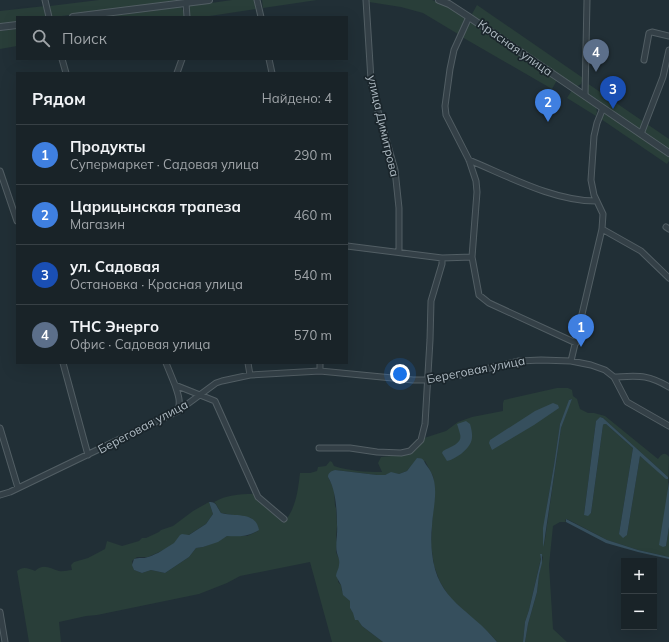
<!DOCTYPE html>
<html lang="ru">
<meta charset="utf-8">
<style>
:root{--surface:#192328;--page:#262f34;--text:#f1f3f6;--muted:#9fa4a8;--line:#374045;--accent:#2563eb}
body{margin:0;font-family:Mulish,sans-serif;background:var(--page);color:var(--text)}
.controls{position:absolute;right:12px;bottom:12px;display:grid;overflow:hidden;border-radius:0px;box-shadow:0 4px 16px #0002}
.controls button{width:36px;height:36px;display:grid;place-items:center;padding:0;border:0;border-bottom:1px solid var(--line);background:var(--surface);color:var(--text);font:20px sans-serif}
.you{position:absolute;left:400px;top:374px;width:14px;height:14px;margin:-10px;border:3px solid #fff;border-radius:50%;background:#1a73e8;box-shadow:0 0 0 6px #1a73e833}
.badge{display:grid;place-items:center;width:26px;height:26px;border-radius:50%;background:var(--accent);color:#fff;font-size:13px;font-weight:700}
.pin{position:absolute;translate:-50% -33px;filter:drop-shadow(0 1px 2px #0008)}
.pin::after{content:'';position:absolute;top:21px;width:14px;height:12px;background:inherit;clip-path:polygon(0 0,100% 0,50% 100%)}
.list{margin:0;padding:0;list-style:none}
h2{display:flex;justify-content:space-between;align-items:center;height:52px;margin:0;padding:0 16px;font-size:17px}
h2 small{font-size:13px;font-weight:400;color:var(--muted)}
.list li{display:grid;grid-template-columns:26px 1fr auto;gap:12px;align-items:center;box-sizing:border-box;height:60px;padding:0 16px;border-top:1px solid var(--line)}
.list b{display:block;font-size:15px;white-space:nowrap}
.list p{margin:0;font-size:13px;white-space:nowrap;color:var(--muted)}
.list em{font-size:13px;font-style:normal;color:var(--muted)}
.icon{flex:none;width:22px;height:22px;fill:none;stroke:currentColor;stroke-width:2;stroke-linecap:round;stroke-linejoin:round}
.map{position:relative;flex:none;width:669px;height:642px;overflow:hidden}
.search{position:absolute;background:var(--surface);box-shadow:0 4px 16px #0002;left:16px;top:16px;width:332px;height:44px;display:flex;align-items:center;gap:10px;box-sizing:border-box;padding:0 14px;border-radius:0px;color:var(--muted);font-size:15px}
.panel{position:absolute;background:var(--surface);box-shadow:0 4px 16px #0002;left:16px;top:72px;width:332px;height:292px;border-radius:0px}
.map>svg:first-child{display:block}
</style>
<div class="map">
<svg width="669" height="642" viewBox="0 0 669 642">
<rect width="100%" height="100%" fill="#212f36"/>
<!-- green -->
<path fill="#293e39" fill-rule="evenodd" d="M99,0H188L54,17L51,15L50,6Z
M232,0H255L256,9L203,17H189V9L190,6Z
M262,0H317L263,8Z
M369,0H432L445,5L466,17L465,20L458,34L423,13L401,7L369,2Z
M477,5L583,78L581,84L576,87L473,16L472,14Z
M45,6L46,15L45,17H17V22L0,25V11Z
M181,7L184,12V17H103Z
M473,22L557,80L552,89L462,37L469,24Z
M17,29V46L0,49V31Z
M587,83L644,122L639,131L587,95Z
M572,90L596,107L597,112L596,116L567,98Z
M606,113L669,156V161L667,164L601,119L602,116Z
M647,124L669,139V151L643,133Z
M557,388H568L572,390L573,396L577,399L580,409L588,413H594L605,416L658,459C661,454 665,451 669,457L666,546L669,527V557L638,550L607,540L567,519L565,520L566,522H560L553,526L549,565L553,629L567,642H525L528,624L537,592L539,575L543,557L540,554L541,558L529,610L525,622L523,642H497L492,636L450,598L440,582L434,566L431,545L432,524L435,490L433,476L425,461L414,463L407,471L399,474L391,473L385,475H377L335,470L328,477L334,489L335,506L336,508L337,526L336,536L337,542L336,552L339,559L340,563L338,582L341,585L342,591L350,601V608L360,622L362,626L383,642H332L310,562L240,576L227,583L199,594L97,615L86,616L59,622L61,642H29L17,571C23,566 28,568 35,571C43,563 50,568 59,571C63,572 68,570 72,570L71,565L74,562L88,558L105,549L107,541L122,546L139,541L142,538H146L159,532L161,530L173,526L193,511L209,502L213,514L206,524L168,548L148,557H137L132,561L134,570L142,573L151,570L165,573L189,557L196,548L203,547L218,541L227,536H247L258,531L251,518L221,513L216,504L214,502C226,495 239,494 253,494L257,499L283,523C296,510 298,490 300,473H310L317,471L318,467L326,466L330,461L332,462L334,466C349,471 366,472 382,472L378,463L381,457L410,454L417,449L424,438L446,431L458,422L472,417L503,411V403L504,400ZM570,399L572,400L570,401L561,428L544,546L547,505L554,465L560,424ZM600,417L603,418L668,477V478L640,456L627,535L619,534L633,448L606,424H604L603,425L591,513L590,514L584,515L596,421Z"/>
<!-- water -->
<path fill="#364f5d" d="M572,399L561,428L544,543L543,547V528L554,465L560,424L569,400Z
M553,403L558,405L559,408L534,425L492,450L489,443L490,440L535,411Z
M600,417L603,418L668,477V479H666L640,456L627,535L623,538L619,534L633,448L606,424H604L603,425L591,513L588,516L584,515L596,421Z
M466,421L470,424C474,438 473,444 461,454C456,457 452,460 447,461L442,453L443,451C449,447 463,444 460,434C459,430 458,427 457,424Z
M417,458C425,458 423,461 427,466C441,483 433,506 432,526C431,535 431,544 432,553C437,602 470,608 497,642H383L362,626L358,620H355L353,613L350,608V601L343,595L341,585L336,576C336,572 339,569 339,565C340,560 338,557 337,553C335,546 338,533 337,525C337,511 336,490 328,477C328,473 331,471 335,470L377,475H385L391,472L399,474L407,471Z
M669,482V527L666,546L663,547L659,545Z
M209,502C217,501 217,508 221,513C234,517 256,511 259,530C249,536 239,537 227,536L218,542L203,547L196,548L189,557L165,573L151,570L142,573L134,570L132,565L134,559C139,557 143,559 148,557C153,556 154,554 158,553L174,543L180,535L182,534L189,535L206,524L213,514Z
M566,519L607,540L638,550L669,557V559L638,552L606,543L566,522Z
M540,554H542V563L539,575L537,592L528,624L525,642H523L525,622L529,610L541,559Z"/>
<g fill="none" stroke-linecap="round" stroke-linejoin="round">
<defs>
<path id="minor" d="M45,0L49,17
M257,0L261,17
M366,0L371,80L376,104L395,170L399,208V251
M186,3L187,17
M469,17L454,50L450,69L445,106L446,115L469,160L476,181L477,192L472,257L479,295L489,303L576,343
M62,59L66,73
M269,59L272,73
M644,60L649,33L652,32L669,36
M177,73L182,59
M585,96L587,0
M641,134L663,77L669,50
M469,160C508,176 553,201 596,201
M0,171L17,221
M666,227L669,229
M602,229L641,251L669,278
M347,246L442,258L472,257
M571,361L602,229L603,214L594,195L591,180L594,136L597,123L603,108
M63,363L88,455
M166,363L175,385L215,401L258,497L284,519
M248,363L250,375
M320,363V371
M614,377C639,376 647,374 669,387
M175,385C178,394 181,401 178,411
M0,428L18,488
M319,448H350L377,452L401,453L410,451L421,440L425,424L430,340L431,301L442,264V258
M0,495L10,492L178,411L216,383L222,381L250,375L320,371L413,380H428L460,375L519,361L541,360L571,361L591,365L605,370L614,377L627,402L669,426
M0,612L5,642"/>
<path id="tertiary" d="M439,0L449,4L469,17L669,153
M73,17L209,0
M0,27L17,25"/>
</defs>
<!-- minor casing -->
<use href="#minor" stroke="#525e64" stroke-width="7"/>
<!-- tertiary casing -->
<use href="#tertiary" stroke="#525e64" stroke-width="8"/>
<!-- minor -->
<use href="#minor" stroke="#344047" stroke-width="5"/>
<!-- tertiary -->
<use href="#tertiary" stroke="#344047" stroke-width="6"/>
</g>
<g text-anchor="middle" stroke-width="3.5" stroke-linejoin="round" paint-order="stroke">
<!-- street labels -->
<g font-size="12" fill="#afbbc3" stroke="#1a252b">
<text transform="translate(515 48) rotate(35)" y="4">Красная улица</text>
<text transform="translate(383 126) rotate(77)" y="4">улица Димитрова</text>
<text transform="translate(476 370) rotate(-11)" y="4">Береговая улица</text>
<text transform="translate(143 427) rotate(-28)" y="4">Береговая улица</text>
</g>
</g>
</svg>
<div class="controls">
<button>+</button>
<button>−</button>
</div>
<div class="you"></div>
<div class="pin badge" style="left:581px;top:347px;background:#3f7fe0">1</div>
<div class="pin badge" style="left:548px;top:122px;background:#3f7fe0">2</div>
<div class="pin badge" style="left:613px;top:109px;background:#1a4fb4">3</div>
<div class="pin badge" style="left:596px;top:72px;background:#5c6f8a">4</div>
<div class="search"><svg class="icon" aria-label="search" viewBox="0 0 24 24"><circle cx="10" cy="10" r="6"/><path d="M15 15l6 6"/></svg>Поиск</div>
<section class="panel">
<h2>Рядом<small>Найдено: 4</small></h2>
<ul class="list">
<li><span class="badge" style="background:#3f7fe0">1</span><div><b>Продукты</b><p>Супермаркет · Садовая улица</p></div><em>290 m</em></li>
<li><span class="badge" style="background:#3f7fe0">2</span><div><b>Царицынская трапеза</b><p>Магазин</p></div><em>460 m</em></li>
<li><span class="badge" style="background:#1a4fb4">3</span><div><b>ул. Садовая</b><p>Остановка · Красная улица</p></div><em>540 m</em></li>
<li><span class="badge" style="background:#5c6f8a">4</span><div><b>ТНС Энерго</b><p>Офис · Садовая улица</p></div><em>570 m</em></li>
</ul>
</section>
</div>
